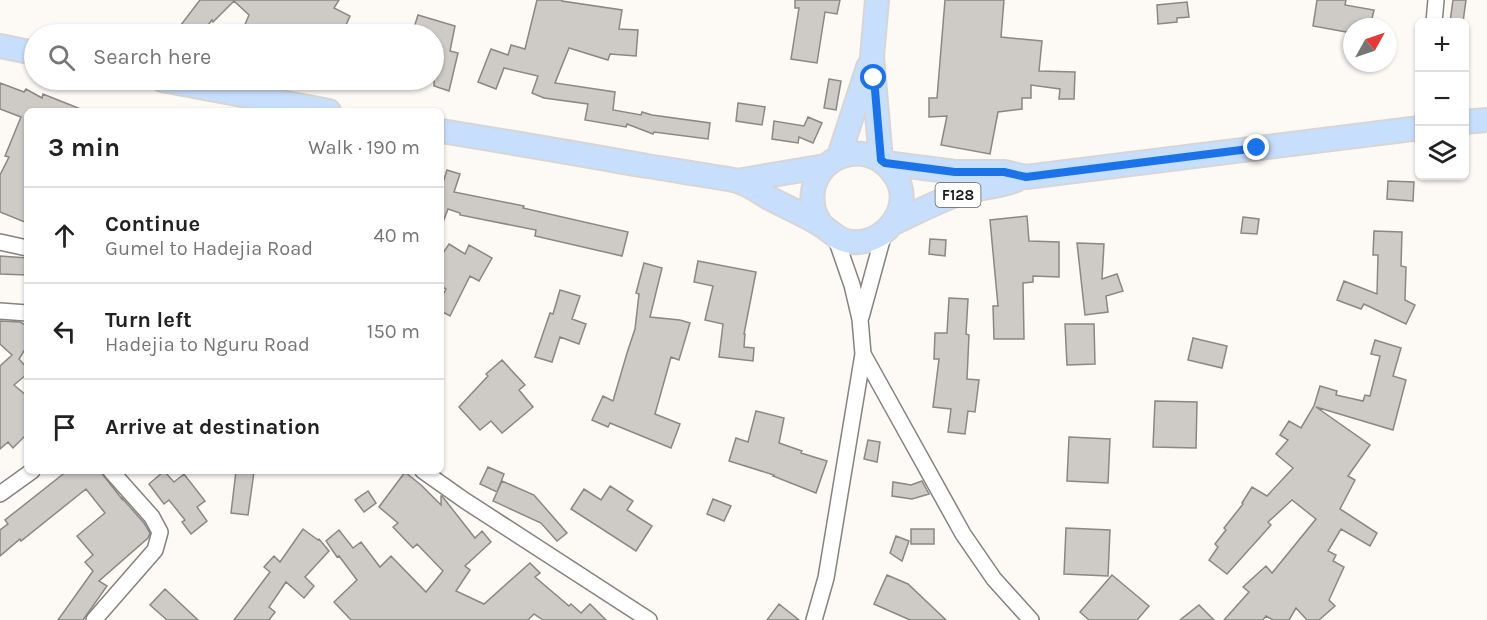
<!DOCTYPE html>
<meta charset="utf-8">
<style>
:root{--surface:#fff;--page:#f2f2f2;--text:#222;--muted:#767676;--line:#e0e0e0}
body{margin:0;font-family:Karla,sans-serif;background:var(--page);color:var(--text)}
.controls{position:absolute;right:18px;top:18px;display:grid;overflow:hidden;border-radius:9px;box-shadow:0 2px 4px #0004}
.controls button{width:54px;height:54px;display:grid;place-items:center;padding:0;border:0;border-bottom:2px solid var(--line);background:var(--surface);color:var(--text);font:30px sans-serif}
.compass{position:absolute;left:1343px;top:18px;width:54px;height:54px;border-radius:50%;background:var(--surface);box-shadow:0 2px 4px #0004;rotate:50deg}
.stop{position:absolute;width:18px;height:18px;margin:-14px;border:4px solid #1a73e8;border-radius:50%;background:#fff}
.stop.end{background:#1a73e8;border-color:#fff;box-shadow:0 2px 6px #0008}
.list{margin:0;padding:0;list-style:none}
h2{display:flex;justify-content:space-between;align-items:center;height:78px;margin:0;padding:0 24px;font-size:26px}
h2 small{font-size:20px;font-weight:400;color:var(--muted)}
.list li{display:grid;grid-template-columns:39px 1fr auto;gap:18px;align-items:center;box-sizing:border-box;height:96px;padding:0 24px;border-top:2px solid var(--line)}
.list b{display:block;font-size:22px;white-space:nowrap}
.list p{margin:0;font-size:20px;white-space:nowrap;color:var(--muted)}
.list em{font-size:20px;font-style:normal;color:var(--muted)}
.icon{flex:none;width:33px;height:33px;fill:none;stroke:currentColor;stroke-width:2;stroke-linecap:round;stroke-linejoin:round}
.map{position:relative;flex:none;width:1487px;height:620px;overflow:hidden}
.search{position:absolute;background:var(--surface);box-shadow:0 2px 4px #0004;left:24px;top:24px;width:420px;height:66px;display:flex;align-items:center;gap:15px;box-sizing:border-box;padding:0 21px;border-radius:33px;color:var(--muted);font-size:22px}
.panel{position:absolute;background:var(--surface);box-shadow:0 2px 4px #0004;left:24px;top:108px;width:420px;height:366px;border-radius:9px}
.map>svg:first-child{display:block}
</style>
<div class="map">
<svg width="1487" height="620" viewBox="0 0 1487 620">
<rect width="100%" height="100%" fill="#fdf9f5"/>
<!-- building -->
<path fill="#cecbc7" stroke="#8a8784" stroke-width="1.5" d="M200,0H339L334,8L350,16L342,34H241L249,15L234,1L213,22L212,20L201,34H174Z
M537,0H562V1L622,10L619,29L638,30L636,56L610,54L608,60L569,48L555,83L615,92L613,110L641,115L642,112L652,115L710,123L708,139L654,132L653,134L627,124L626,127L585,120L588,104L544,98L532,93L538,76L504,68L496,89L478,82L491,49L508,55L511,45L525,49Z
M795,0H840L837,14L825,12L817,63L791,59L799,8H795Z
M945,0H1004L1001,37L1042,41L1039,71L1075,72L1074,99H1059L1060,89L1031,85V98H1022V109L998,112L990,154L941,145L947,116L929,117V98H937Z
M1317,0H1346L1345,5L1374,10L1370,27H1352V33L1313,26Z
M1453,0H1466L1463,22H1450Z
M1187,2L1189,17L1177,18V22L1158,24L1157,5Z
M418,15L455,26L450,51L458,53L449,91L434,86V34H412Z
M829,79L841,81L836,110L824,108Z
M0,83L24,92L26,89L42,98L43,94L83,110L27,111V223L0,212V175L9,157L5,156L21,117L0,109Z
M738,103L765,107L762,125L736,121Z
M808,117L822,123L813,143L799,137L798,143L772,139L774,121L804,126Z
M447,170L460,174L454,192L524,206L523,208L628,232L622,256L535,236L536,230L460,215V213L448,209L443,222H441V189Z
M1388,181L1414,182L1413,201L1387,199Z
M1027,216L1029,241L1059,242V277L1033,276V282L1023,283L1024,339H994L993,306H998L990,220Z
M1243,217L1259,219L1257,234L1241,233Z
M1374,231L1402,232L1401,266L1406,267L1405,300L1415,305L1406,324L1364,304L1361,309L1337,300L1344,281L1377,294L1378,255H1373Z
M930,239L946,240L945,256L929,254Z
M1077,243L1104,244L1102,279L1117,274L1123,291L1106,296L1108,312L1085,315Z
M449,244L465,254L469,245L492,258L479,281L470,276L450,316L441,311V299L446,289L441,286V256Z
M0,256L27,258V275L0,274Z
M698,261L756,272L744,334H745L744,347L754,348L753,361L719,357L723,324L705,320L713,286L694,282Z
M644,263L662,268L650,317L680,320L690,323L679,360L671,357L655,414L680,424L671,448L610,423L608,427L592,420L603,396L613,401L627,353L635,329L639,294L636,293Z
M560,290L580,296L572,319L586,324L579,344L560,337L552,362L535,357L550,313L553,314Z
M949,298L968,299L966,334L969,335L967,379L979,380L975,412L968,411L965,434L948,432L951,409L933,407L939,359H934L935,333H947Z
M0,321L20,322L27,326V346L19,359L27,368V374L14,385L27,396V434L13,448L8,442L0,449V366L12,355L0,344Z
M1065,324H1094L1095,364L1067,365Z
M1193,338L1227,346L1222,368L1188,360Z
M1375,340L1401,348L1393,376L1406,380L1393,430L1316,407L1370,445L1348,476L1355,480L1340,509L1377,533L1370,546L1341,529L1328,551L1336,555L1333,561L1344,567L1329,600L1335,606L1319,620H1307L1296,608L1289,620H1273L1266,616L1263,620H1224L1249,592L1243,587L1266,566L1272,573L1316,519L1292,500L1268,522L1271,525L1227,574L1209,560L1218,547L1215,544L1226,530L1224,528L1243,504L1242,503L1252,487L1267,496L1293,468L1276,454L1288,440L1280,435L1289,421L1301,428L1314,406L1320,386L1337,391L1336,395L1363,401L1365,395L1370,396L1380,356L1371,354Z
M502,360L525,385L519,390L533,407L502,433L491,421L480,430L459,407L488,376L486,374Z
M1155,401L1197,402L1196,448L1153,447Z
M756,411L784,418L779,443L802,451L801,453L827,461L816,493L773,476L774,475L729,461L736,438L748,442Z
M1069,437L1110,439L1108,483L1067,481Z
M868,440L880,442L877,462L864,459Z
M488,467L504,474L497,492L480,484Z
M67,471H100L122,499V498L144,523L150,533L148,538L99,581L107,586L83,620H58L93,571L85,562L93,555L77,536L105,513L86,489L21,541L20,539L0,556V530L8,524L5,520Z
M164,471L174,482L184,474L205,501L197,507L207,521L191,534L182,522L185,520L169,500L164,504L149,484Z
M236,471L254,472L248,515L231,513Z
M405,472L421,485L441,505V496H442L475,538L482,531L491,542L465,566L470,570L456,591L484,604L530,563L540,573L535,577L569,606L571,604L581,613L590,604L606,620H543L534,614L528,620H351L334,602L357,580L339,556L337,557L326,541L339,530L353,548L361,542L380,567L391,556L426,592L443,571L417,544L413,548L393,527L398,523L379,507Z
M502,481L534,495L567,533L557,541L541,523L493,501Z
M922,481L929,494L912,499L892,496L893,482L911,485Z
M610,486L633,501L627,510L652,526L636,551L571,509L584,489L601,500Z
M368,491L376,503L364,512L355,500Z
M713,499L731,506L724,521L707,514Z
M1066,528L1110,530L1108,576L1064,574Z
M303,529L318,540L319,539L329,551L305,577L314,586L304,598L286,582L269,607L275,612L269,620H234L270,572L264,567L274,556L280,562Z
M911,529H934V544H911Z
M896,536L909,541L902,561L890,553Z
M887,575L908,584L946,620H910L874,604Z
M1112,575L1149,606L1137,620H1089L1080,612Z
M165,589L198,620H167L150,605Z
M779,604L799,620H767Z
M1199,605L1214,620H1180Z"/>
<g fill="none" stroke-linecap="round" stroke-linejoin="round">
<defs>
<path id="street" d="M1434,22L1436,0
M0,242L27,248
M0,311L27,313
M861,317L884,233
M863,354L963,534L994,579L1031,620
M423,471L464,500L649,620
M0,494L32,471
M94,620L155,550L160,532L152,517L111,471
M814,620L826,578L863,354L860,319L852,285L835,236"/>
<path id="primary" d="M877,0L872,57L881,160
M0,46L34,53
M162,80L329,111
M1464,122L1487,120
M441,131C510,142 578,154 647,166C668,169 689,173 710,176C718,178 728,178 737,181C748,184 759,192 769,198C786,207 805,215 821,225C832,232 838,241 852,242C887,245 916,204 894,174C865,132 802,160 814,210C815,215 819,221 822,226
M839,156L868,67
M885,163L955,172H1004L1026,177L1420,128
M737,181L825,166
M894,223C917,212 940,200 964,192C981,187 999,187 1016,180"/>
</defs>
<!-- street casing -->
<use href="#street" stroke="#85827f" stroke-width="18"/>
<!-- primary casing -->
<use href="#primary" stroke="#d6d6d6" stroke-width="26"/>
<!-- street -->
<use href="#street" stroke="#fff" stroke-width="15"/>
<!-- primary -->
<use href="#primary" stroke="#c8defd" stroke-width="22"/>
</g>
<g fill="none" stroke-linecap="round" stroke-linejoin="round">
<!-- route -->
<path stroke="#1a73e8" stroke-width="8" d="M874,78L881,160L885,163L955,172H1004L1026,177L1257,148"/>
</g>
<g text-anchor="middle" stroke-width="6" stroke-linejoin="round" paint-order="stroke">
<!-- shield labels -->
<rect fill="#fff" stroke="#605f5e" stroke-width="1.5" x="935.5" y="183" width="45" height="24" rx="4.5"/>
<g font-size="15" font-weight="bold" fill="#1c1b19">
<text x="958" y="200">F128</text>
</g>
</g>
</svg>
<div class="controls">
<button>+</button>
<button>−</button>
<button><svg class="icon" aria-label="layers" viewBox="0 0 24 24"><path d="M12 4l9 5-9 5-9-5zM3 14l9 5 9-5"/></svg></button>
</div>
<svg class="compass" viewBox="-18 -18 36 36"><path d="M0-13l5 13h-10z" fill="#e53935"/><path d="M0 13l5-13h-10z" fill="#767676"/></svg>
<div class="stop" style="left:874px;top:78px"></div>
<div class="stop end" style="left:1257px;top:148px"></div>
<div class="search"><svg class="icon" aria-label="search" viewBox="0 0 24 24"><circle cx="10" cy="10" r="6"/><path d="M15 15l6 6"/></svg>Search here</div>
<section class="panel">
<h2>3 min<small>Walk · 190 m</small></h2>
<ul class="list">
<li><svg class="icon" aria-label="ahead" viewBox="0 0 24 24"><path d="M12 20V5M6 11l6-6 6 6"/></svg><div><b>Continue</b><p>Gumel to Hadejia Road</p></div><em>40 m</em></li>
<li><svg class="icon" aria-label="left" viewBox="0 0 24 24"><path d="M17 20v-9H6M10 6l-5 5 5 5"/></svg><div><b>Turn left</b><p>Hadejia to Nguru Road</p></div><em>150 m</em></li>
<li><svg class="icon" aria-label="arrive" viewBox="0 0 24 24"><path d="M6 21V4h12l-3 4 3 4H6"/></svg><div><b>Arrive at destination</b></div></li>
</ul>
</section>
</div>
